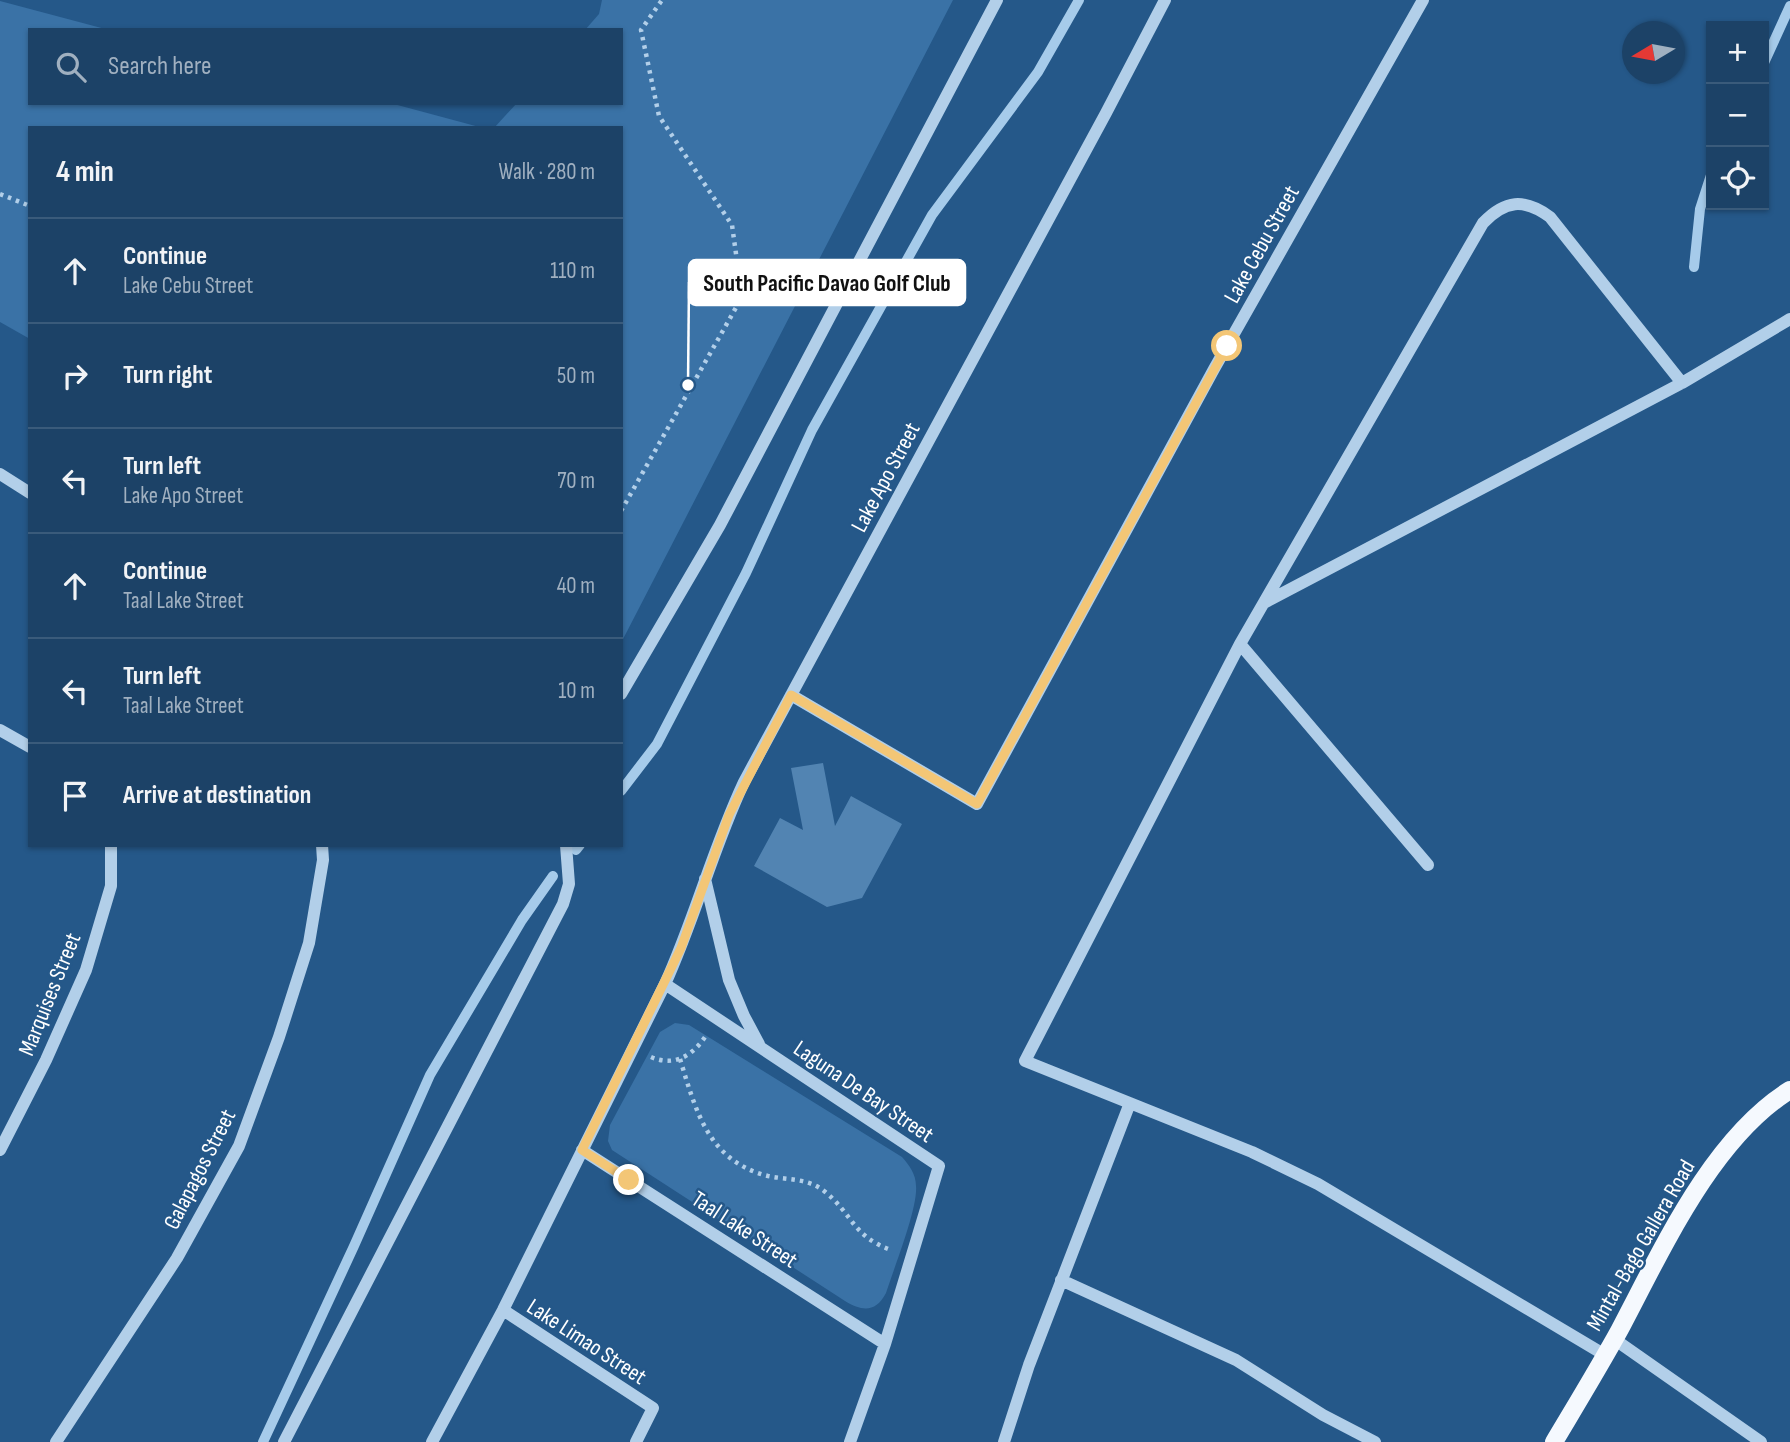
<!DOCTYPE html>
<meta charset="utf-8">
<style>
:root{--surface:#1c4267;--page:#25496d;--text:#f1f3f6;--muted:#a0b0c0;--line:#3a5b7b}
body{margin:0;font-family:"Sofia Sans Condensed",sans-serif;background:var(--page);color:var(--text)}
.controls{position:absolute;right:21px;top:21px;display:grid;overflow:hidden;border-radius:0px;box-shadow:0 2px 5px #0004}
.controls button{width:63px;height:63px;display:grid;place-items:center;padding:0;border:0;border-bottom:2px solid var(--line);background:var(--surface);color:var(--text);font:35px sans-serif}
.compass{position:absolute;left:1622px;top:21px;width:63px;height:63px;border-radius:50%;background:var(--surface);box-shadow:0 2px 5px #0004;rotate:260deg}
.stop{position:absolute;width:21px;height:21px;margin:-16px;border:5px solid #f3c676;border-radius:50%;background:#fff}
.stop.end{background:#f3c676;border-color:#fff;box-shadow:0 2px 7px #0008}
.list{margin:0;padding:0;list-style:none}
h2{display:flex;justify-content:space-between;align-items:center;height:91px;margin:0;padding:0 28px;font-size:30px}
h2 small{font-size:23px;font-weight:400;color:var(--muted)}
.list li{display:grid;grid-template-columns:46px 1fr auto;gap:21px;align-items:center;box-sizing:border-box;height:105px;padding:0 28px;border-top:2px solid var(--line)}
.list b{display:block;font-size:26px;white-space:nowrap}
.list p{margin:0;font-size:23px;white-space:nowrap;color:var(--muted)}
.list em{font-size:23px;font-style:normal;color:var(--muted)}
.icon{flex:none;width:38px;height:38px;fill:none;stroke:currentColor;stroke-width:2;stroke-linecap:round;stroke-linejoin:round}
.map{position:relative;flex:none;width:1790px;height:1442px;overflow:hidden}
.search{position:absolute;background:var(--surface);box-shadow:0 2px 5px #0004;left:28px;top:28px;width:595px;height:77px;display:flex;align-items:center;gap:18px;box-sizing:border-box;padding:0 24px;border-radius:0px;color:var(--muted);font-size:26px}
.panel{position:absolute;background:var(--surface);box-shadow:0 2px 5px #0004;left:28px;top:126px;width:595px;height:721px;border-radius:0px}
.map>svg:first-child{display:block}
</style>
<div class="map">
<svg width="1790" height="1442" viewBox="0 0 1790 1442">
<rect width="100%" height="100%" fill="#255889"/>
<!-- green -->
<path fill="#3a72a6" d="M602,0H953L621,643V128H494L517,103H621V30H585L599,14Z
M0,1L109,30H30V103H390L483,128H30V339L0,322Z
M675,1023L689,1025L902,1157C909,1165 916,1174 916,1186C918,1208 894,1268 886,1293C876,1312 863,1312 845,1301L612,1150L608,1141L610,1125L660,1032Z"/>
<g fill="none" stroke-linecap="round" stroke-linejoin="round">
<!-- stream -->
<path stroke="#a6cbea" stroke-width="10" d="M1764,63L1790,6
M1694,267L1700,209L1711,175
M621,791L657,744L746,573L812,430L932,215L1038,72L1079,0
M576,850L580,845
M263,1442L354,1246L430,1075L522,920L553,876"/>
</g>
<!-- building -->
<path fill="#5284b2" d="M823,763L835,826L851,796L902,824L862,898L827,907L754,866L780,818L803,830L791,768Z"/>
<g fill="none" stroke-linecap="round" stroke-linejoin="round">
<!-- path -->
<path stroke="#b2cfe9" stroke-width="4.5" stroke-dasharray="3.5 5" stroke-linecap="butt" d="M0,194L30,206
M621,511L742,297L732,225L659,116L641,30L662,0
M651,1057C674,1067 692,1056 705,1037
M680,1059C696,1111 708,1161 768,1176C787,1180 808,1178 824,1191C853,1214 852,1236 891,1250"/>
<!-- minor -->
<path stroke="#b2cfe9" stroke-width="12" d="M0,474L30,493
M1264,603L1682,383L1790,319
M1240,644L1428,865
M621,694L720,525L997,0
M791,695L977,804L1214,369L1423,0
M0,730L30,747
M705,879L729,980L744,1016L759,1044
M665,984L939,1166L885,1344L850,1442
M0,1150L46,1060L86,970L111,886V845
M582,1150L885,1344
M1061,1280L1236,1360L1323,1415L1375,1442
M503,1310L653,1408L636,1442
M1614,1339L1761,1442
M1605,1355L1318,1184L1252,1152L1025,1061L1240,644L1483,223C1505,200 1524,198 1550,217L1682,383
M56,1442L177,1258L239,1146L279,1037L309,943L323,860L322,845
M284,1442L563,904L569,884L566,845
M432,1442L503,1310L665,984C695,918 713,848 744,782L1106,113L1165,0
M1004,1442L1029,1365L1130,1103"/>
<!-- major -->
<path stroke="#f5f9fe" stroke-width="18" d="M1554,1442C1576,1405 1598,1369 1619,1331C1661,1252 1711,1139 1790,1090"/>
</g>
<g fill="none" stroke-linecap="round" stroke-linejoin="round">
<!-- route -->
<path stroke="#f3c676" stroke-width="9" d="M629,1180L582,1150L681,948L729,815L791,695L977,804L1227,346"/>
</g>
<g text-anchor="middle" stroke-width="5" stroke-linejoin="round" paint-order="stroke">
<!-- street labels -->
<g font-size="23" fill="#fff" stroke="#255889">
<text transform="translate(1261 244) rotate(-61)" y="8">Lake Cebu Street</text>
<text transform="translate(885 477) rotate(-62)" y="8">Lake Apo Street</text>
<text transform="translate(49 994) rotate(-68)" y="8">Marquises Street</text>
<text transform="translate(864 1091) rotate(34)" y="8">Laguna De Bay Street</text>
<text transform="translate(199 1169) rotate(-63)" y="8">Galapagos Street</text>
<text transform="translate(745 1229) rotate(33)" y="8">Taal Lake Street</text>
<text transform="translate(1640 1245) rotate(-60)" y="8">Mintal-Bago Gallera Road</text>
<text transform="translate(587 1341) rotate(33)" y="8">Lake Limao Street</text>
</g>
</g>
<!-- callouts -->
<path fill="none" stroke="#fff" stroke-width="2.5" d="M688 385L689 282"/>
<circle fill="#fff" stroke="#255889" stroke-width="2.5" cx="688" cy="385" r="7"/>
<rect fill="#fff" stroke="#fff" stroke-width="2.5" x="689" y="260" width="276" height="45" rx="7"/>
<g font-size="24" text-anchor="middle" font-weight="bold" fill="#111">
<text x="827" y="291">South Pacific Davao Golf Club</text>
</g>
</svg>
<div class="controls">
<button>+</button>
<button>−</button>
<button><svg class="icon" aria-label="locate" viewBox="0 0 24 24"><circle cx="12" cy="12" r="6"/><path d="M12 2v4M12 18v4M2 12h4M18 12h4"/></svg></button>
</div>
<svg class="compass" viewBox="-18 -18 36 36"><path d="M0-13l5 13h-10z" fill="#e53935"/><path d="M0 13l5-13h-10z" fill="#a0b0c0"/></svg>
<div class="stop" style="left:1227px;top:346px"></div>
<div class="stop end" style="left:629px;top:1180px"></div>
<div class="search"><svg class="icon" aria-label="search" viewBox="0 0 24 24"><circle cx="10" cy="10" r="6"/><path d="M15 15l6 6"/></svg>Search here</div>
<section class="panel">
<h2>4 min<small>Walk · 280 m</small></h2>
<ul class="list">
<li><svg class="icon" aria-label="ahead" viewBox="0 0 24 24"><path d="M12 20V5M6 11l6-6 6 6"/></svg><div><b>Continue</b><p>Lake Cebu Street</p></div><em>110 m</em></li>
<li><svg class="icon" aria-label="right" viewBox="0 0 24 24"><path d="M7 20v-9h11M14 6l5 5-5 5"/></svg><div><b>Turn right</b></div><em>50 m</em></li>
<li><svg class="icon" aria-label="left" viewBox="0 0 24 24"><path d="M17 20v-9H6M10 6l-5 5 5 5"/></svg><div><b>Turn left</b><p>Lake Apo Street</p></div><em>70 m</em></li>
<li><svg class="icon" aria-label="ahead" viewBox="0 0 24 24"><path d="M12 20V5M6 11l6-6 6 6"/></svg><div><b>Continue</b><p>Taal Lake Street</p></div><em>40 m</em></li>
<li><svg class="icon" aria-label="left" viewBox="0 0 24 24"><path d="M17 20v-9H6M10 6l-5 5 5 5"/></svg><div><b>Turn left</b><p>Taal Lake Street</p></div><em>10 m</em></li>
<li><svg class="icon" aria-label="arrive" viewBox="0 0 24 24"><path d="M6 21V4h12l-3 4 3 4H6"/></svg><div><b>Arrive at destination</b></div></li>
</ul>
</section>
</div>
